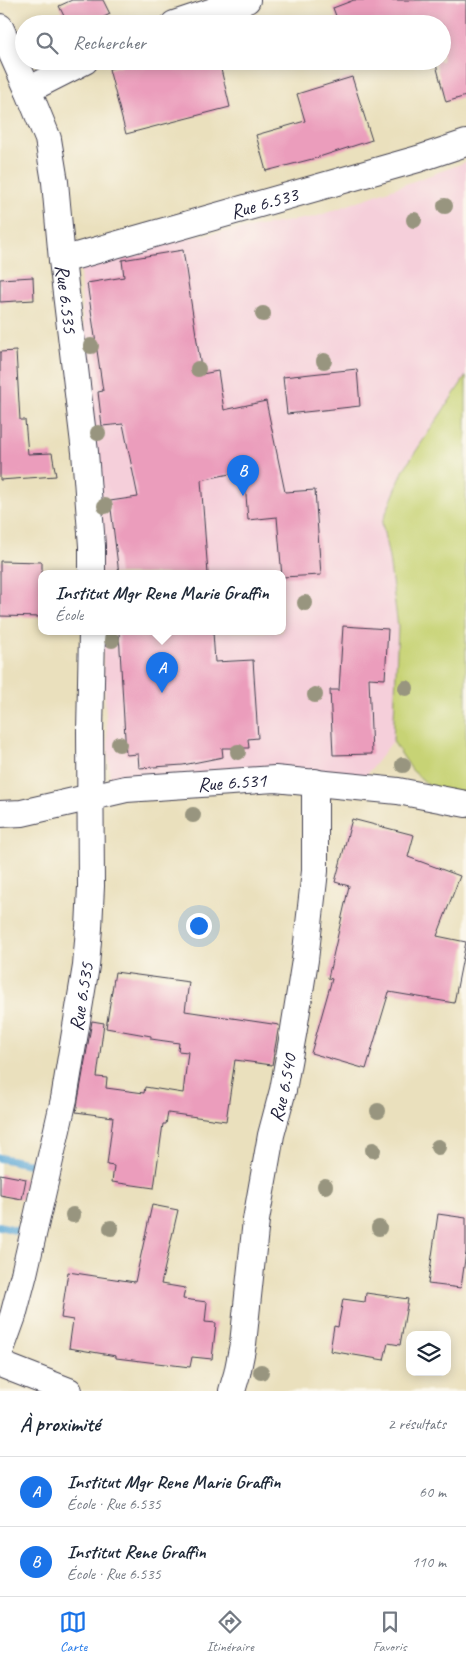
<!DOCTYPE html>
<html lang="fr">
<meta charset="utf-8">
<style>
:root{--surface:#fff;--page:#f2f2f3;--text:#1f2937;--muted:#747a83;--line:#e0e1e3;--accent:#1a73e8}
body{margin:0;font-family:Caveat,sans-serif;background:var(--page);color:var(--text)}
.controls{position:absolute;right:15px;bottom:15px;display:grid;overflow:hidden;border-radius:10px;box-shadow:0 2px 12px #0003}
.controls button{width:45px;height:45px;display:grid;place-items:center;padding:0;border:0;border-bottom:1px solid var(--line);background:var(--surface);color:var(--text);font:25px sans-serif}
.you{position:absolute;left:198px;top:925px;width:18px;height:18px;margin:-12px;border:4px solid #fff;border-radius:50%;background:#1a73e8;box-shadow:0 0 0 8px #1a73e833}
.badge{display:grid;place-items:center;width:32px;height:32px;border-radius:50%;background:var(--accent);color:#fff;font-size:16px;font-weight:700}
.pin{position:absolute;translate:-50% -41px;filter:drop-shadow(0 1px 2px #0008)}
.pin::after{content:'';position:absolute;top:26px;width:18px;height:15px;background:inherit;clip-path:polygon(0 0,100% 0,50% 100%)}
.popup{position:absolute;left:38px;top:570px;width:248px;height:65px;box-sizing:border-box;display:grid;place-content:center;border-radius:10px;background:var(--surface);filter:drop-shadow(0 1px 4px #0005);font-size:16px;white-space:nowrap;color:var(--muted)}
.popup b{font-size:19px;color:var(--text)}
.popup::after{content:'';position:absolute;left:50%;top:100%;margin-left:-10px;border:10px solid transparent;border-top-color:var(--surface)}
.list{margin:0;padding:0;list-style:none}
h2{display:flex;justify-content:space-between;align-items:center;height:65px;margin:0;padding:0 20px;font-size:21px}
h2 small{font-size:16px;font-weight:400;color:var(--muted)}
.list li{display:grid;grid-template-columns:32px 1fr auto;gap:15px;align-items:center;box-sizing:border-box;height:70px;padding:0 20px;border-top:1px solid var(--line)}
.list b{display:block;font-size:19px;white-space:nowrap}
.list p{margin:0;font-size:16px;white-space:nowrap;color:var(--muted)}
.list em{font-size:16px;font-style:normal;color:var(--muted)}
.icon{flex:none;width:28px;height:28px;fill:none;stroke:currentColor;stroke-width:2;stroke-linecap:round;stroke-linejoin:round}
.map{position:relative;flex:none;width:466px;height:1391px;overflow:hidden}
.search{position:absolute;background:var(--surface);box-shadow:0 2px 12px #0003;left:15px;right:15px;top:15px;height:55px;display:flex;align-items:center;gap:12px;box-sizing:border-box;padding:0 18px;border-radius:28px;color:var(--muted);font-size:19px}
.sheet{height:205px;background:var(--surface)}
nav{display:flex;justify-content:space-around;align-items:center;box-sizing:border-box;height:70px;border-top:1px solid var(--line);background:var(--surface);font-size:14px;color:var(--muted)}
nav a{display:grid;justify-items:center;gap:2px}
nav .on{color:var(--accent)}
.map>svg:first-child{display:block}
</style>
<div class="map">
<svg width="466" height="1391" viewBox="0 0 466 1391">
<rect width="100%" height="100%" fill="#fbf7ec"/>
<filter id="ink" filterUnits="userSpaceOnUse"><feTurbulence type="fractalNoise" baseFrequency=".02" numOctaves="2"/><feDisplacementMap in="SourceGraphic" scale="10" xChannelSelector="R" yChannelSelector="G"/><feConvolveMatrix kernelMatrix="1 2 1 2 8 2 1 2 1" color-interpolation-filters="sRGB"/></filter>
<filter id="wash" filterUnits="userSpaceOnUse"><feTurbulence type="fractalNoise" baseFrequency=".0096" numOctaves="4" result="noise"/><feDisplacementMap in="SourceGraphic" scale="20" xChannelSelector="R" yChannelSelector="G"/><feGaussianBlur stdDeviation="1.12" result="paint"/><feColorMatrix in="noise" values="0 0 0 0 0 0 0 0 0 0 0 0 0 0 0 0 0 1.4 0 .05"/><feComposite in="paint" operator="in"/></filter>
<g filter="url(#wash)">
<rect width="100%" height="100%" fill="#eae0bd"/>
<!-- built -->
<path fill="#f5cfda" d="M466,162V376L404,469L382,523L389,558L398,627L393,741L357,787L110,783L101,632H282V574H98L79,255L315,217Z"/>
<!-- green -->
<path fill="#c7d375" stroke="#747a58" d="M466,376V820L412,770L393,741L398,627L389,558L382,523L404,469Z"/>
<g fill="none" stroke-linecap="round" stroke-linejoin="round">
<!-- stream -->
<path stroke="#5ea9d6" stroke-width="8" d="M0,1158L30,1164
M0,1226L18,1231"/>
</g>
<g id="blocks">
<!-- building -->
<path fill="#eb9dbc" d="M72,0H103L110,14L90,24H68L59,6Z
M354,0H466V96L446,102L435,61H442V24H339L333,8Z
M136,61H219L230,107L126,134L109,69Z
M352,77L372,140L316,158L266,171L256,135L305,121L297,94Z
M183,250L202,374L218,371L224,410L266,401L285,492L315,490L321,575L282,577L277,517L248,520L244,471L201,480L208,574H119L110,501L138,497L123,424L102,426L98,392L103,391L87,283L124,277L122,260Z
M33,277L34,300L0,302V279Z
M16,351L20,420H25L28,454L52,453L56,476L0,480V352Z
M357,369L360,406L287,414L283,377Z
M0,561L42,562V617L0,616Z
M343,626L388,629L385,679L369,678L372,754L333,755L330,690H339Z
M119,632H213L215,662L253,660L258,738L248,739L249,748H222L223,757L183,765L139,768L138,754L126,755Z
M352,819L414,835L408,857L460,876L437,936L466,942L454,1003L389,992L366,1069L311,1053L332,979L328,978L349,886L335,882Z
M115,972L189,982L185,1011L279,1025L272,1065L235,1060L226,1121L168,1113L166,1124H163L154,1188L112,1182L114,1166L107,1165L113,1117L76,1112L92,1021L104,1023L97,1077L107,1078L106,1088L144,1093L145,1087L183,1093L188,1052L178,1051L179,1043L151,1039V1036L106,1028Z
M0,1174L26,1179L22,1199L0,1195Z
M152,1205L178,1210L161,1284L185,1288L183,1299L207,1302L205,1322L216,1323L212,1359L192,1357L190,1367L116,1358V1356L69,1348L73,1320L61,1318L68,1272L135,1282Z
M438,1214L466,1218V1252L461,1288L428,1284Z
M366,1293L408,1299L400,1345L388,1343L384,1360L330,1351L334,1326L338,1327L343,1299L365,1302Z"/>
</g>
</g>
<g filter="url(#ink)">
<use href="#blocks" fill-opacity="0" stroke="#403e4e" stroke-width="1"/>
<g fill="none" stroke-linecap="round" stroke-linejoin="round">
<defs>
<g id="minor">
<path d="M225,7L247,0"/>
<path d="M174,24L225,7L222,0"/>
<path d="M0,27L28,90"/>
<path id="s1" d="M85,61L28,90L48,139L55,182L62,260L85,452L92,546V574"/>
<path id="s2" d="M62,260L418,159L466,143"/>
<path id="s3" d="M0,814L22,813L126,789L275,779L398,791L466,804"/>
<path id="s4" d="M0,1352L13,1316L24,1274L64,1099L86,966L89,928L91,886L90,732L92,632"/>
<path d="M0,1364L69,1391"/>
<path id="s5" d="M232,1391L237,1374L243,1344L256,1220L271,1135L283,1090L294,1029L305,960L315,871V782"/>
</g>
</defs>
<!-- minor casing -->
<use href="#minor" stroke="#403e4e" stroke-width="28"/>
<!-- minor -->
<use href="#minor" stroke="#fff" stroke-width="26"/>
</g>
<!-- trees -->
<g fill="#98957f">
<circle cx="445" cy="206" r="8"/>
<circle cx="414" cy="220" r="8"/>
<circle cx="263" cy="314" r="8"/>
<circle cx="91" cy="346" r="8"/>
<circle cx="324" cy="361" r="8"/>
<circle cx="198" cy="369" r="8"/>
<circle cx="98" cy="433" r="8"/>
<circle cx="105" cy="506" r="8"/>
<circle cx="305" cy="603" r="8"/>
<circle cx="112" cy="640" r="8"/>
<circle cx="406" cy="688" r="8"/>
<circle cx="315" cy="695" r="8"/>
<circle cx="119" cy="744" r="8"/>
<circle cx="238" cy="752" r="8"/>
<circle cx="403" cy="765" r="8"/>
<circle cx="193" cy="815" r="8"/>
<circle cx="378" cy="1111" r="8"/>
<circle cx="438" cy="1147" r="8"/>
<circle cx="373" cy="1150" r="8"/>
<circle cx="325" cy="1186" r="8"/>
<circle cx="73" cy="1215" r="8"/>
<circle cx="111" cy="1228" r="8"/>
<circle cx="379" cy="1228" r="8"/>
<circle cx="261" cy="1372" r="8"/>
</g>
</g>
<g text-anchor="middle" stroke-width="4.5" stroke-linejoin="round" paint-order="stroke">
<!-- street labels -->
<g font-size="20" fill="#22223b" stroke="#fbf7ec">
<text dy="7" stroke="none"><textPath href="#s2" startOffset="210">Rue 6.533</textPath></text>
<text dy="7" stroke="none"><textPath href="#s1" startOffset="278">Rue 6.535</textPath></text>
<text dy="7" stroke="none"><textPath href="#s3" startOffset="235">Rue 6.531</textPath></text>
<text dy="7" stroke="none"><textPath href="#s4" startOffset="365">Rue 6.535</textPath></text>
<text dy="7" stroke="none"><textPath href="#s5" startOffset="308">Rue 6.540</textPath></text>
</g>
</g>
</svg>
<div class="controls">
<button><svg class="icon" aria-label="layers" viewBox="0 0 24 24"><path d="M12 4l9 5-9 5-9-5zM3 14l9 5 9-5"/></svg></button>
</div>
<div class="you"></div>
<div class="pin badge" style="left:162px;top:693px">A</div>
<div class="popup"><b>Institut Mgr Rene Marie Graffin</b>École</div>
<div class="pin badge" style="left:243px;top:496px">B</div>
<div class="search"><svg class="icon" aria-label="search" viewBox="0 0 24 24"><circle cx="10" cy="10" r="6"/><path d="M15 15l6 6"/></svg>Rechercher</div>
</div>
<section class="sheet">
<h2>À proximité<small>2 résultats</small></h2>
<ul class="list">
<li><span class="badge">A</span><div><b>Institut Mgr Rene Marie Graffin</b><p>École · Rue 6.535</p></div><em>60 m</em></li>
<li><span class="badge">B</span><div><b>Institut Rene Graffin</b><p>École · Rue 6.535</p></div><em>110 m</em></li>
</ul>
</section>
<nav>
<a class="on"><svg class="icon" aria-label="map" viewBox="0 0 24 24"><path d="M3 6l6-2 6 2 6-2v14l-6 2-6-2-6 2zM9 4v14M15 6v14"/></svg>Carte</a>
<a><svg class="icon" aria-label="directions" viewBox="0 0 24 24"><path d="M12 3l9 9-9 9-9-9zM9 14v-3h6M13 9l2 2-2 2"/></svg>Itinéraire</a>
<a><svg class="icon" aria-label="saved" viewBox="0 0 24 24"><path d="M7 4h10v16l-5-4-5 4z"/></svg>Favoris</a>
</nav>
